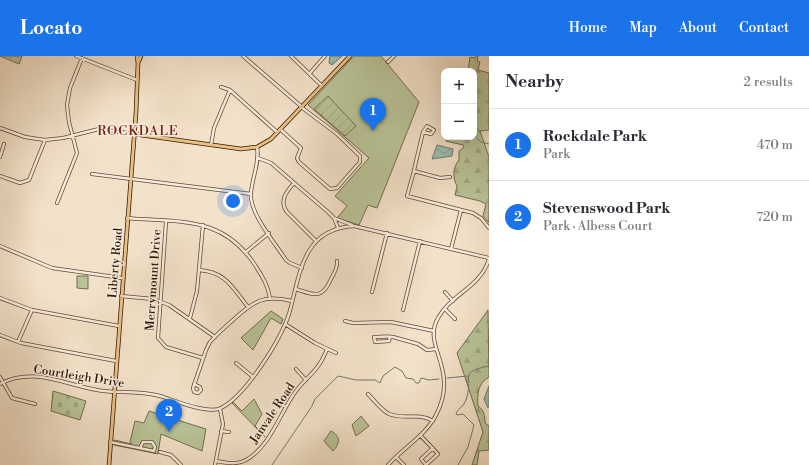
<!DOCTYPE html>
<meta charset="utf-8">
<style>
:root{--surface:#fff;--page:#f2f2f3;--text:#2b2b33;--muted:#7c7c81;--line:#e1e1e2;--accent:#1a73e8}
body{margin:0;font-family:"Libre Bodoni",serif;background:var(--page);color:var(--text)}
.controls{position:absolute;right:12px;top:12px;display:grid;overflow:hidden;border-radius:8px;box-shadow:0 4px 16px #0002}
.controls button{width:36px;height:36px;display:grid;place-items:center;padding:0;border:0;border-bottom:1px solid var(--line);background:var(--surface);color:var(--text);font:20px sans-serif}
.you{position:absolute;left:233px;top:145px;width:14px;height:14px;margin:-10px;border:3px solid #fff;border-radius:50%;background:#1a73e8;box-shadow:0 0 0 6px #1a73e833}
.badge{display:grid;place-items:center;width:26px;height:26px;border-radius:50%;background:var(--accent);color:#fff;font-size:13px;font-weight:700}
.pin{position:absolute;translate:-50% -33px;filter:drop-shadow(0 1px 2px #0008)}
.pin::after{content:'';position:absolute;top:21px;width:14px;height:12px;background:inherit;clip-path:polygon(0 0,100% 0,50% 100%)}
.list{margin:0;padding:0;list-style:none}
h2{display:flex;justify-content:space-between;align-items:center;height:52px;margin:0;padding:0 16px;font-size:17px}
h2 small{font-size:13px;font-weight:400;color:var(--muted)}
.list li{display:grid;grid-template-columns:26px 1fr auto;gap:12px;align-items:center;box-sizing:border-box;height:72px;padding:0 16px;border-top:1px solid var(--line)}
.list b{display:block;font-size:15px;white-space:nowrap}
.list p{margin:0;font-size:13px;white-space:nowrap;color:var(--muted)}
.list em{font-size:13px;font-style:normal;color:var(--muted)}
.map{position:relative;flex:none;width:489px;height:409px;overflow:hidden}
header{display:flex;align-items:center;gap:24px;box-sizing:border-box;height:56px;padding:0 20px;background:var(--accent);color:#fff}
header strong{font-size:19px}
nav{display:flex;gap:22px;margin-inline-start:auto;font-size:14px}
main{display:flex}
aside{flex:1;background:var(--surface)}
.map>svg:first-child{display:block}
</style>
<header>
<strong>Locato</strong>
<nav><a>Home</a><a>Map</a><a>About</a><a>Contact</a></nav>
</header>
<main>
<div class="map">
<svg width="489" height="409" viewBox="0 0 489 409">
<defs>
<pattern id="grass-dots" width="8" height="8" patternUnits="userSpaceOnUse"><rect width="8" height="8" fill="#b9c398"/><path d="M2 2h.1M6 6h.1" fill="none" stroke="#9fa781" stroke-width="1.8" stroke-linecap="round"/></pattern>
<pattern id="forest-firs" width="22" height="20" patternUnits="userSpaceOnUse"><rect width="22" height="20" fill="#b9c398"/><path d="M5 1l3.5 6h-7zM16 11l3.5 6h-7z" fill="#9fa781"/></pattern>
<pattern id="cemetery-stones" width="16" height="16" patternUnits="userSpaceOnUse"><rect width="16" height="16" fill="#b9c398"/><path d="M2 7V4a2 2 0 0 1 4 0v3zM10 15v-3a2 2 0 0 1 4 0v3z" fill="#9fa781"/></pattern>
<pattern id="garden-furrows" width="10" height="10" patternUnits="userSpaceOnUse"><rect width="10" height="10" fill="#b9c398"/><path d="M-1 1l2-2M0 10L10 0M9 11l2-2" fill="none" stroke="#9fa781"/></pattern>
<pattern id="water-waves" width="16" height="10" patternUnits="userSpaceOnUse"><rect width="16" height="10" fill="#9cbeb2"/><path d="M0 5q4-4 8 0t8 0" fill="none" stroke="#87a397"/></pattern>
</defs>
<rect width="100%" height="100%" fill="#f3e2ca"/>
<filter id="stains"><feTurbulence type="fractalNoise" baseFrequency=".005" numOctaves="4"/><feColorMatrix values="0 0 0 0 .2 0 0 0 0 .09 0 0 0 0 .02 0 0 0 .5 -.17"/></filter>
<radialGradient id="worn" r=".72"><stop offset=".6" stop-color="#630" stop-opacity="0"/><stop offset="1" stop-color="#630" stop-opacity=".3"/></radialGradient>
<!-- grass -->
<path fill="url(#grass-dots)" stroke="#746c4d" d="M0,0H22L19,8Z"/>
<!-- forest -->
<path fill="url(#forest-firs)" stroke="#746c4d" d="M476,0H478L477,5L480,6L478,14L489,17V74L480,75L489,101V167L483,160L486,148L480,145L455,139L457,130C453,123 452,112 459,104V95L464,91L463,89L446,85L447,81H474V15H468L470,1L475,2Z
M488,254L489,321C478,327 477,338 478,350C484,354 485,360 485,367L489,370V394L479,395L477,409H472L483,376L457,297Z"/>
<!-- cemetery -->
<path fill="url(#cemetery-stones)" stroke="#746c4d" d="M53,335L86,345L80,364L51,355Z"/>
<!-- park -->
<path fill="#b9c398" stroke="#746c4d" d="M354,0H381L419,46L377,152L368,149L359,169L337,162L347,150L335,140L369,102L308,49Z
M77,220H88V233L77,232Z
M271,255L283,263L281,268L271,262L253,294L241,282Z
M254,343L262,358L255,370L265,381L232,347L233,346L242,355Z
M149,355L206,373L202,395L161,378L158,398L114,389V384L132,388L130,386L135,365L144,367Z
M361,360L369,370L356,380L352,369Z
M331,375C341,380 340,388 333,395L324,385Z"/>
<!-- garden -->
<path fill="url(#garden-furrows)" stroke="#746c4d" d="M328,40L356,70L345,80L314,53Z"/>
<!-- water -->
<path fill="url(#water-waves)" stroke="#717b6c" d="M330,0H342L332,9L329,7Z
M437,89L453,93L452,100L432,103Z
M489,330V351L488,352L484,343Z"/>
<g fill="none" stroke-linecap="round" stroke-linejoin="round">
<!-- stream -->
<path stroke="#717b6c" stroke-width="1" d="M474,79L481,86L489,88
M447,322L468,320
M272,409L312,350L315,343L338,320L356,324H375L380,327L383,320L395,311L402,315L406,322L413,323L416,327H419L421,322L429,324L439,323
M458,409L468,391L474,369L463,358L457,359L456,357C459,352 464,350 466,344C474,322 457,316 489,310"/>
<defs>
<path id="minor" d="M76,0L137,24
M243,0L302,51
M291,0L322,30
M388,6L394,0
M310,17L325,0
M221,31L230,34L277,76
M0,72L25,81L45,84L63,82L99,73L134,78
M280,73L301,92L297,102L299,106L330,133L337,132L360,106V100L337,78L301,51
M423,76L431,78L434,74L427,70L423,76L414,114V115L407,140L473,157L481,162L489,172
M211,89L214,72L230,34
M257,91C260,106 252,122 251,137C249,157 275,187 286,204L290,207L302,212
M0,101L4,88
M258,102L271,107L328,156L334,162L338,172
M414,115L440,122L450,121
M92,118L251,138
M0,120L20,127L29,124L45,84
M294,127C286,136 279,145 287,156L316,185
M57,147L77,97L69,66L67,49L70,32L82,2
M127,162C180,167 222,159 255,209C262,220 268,229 270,242
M334,162L352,169
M166,166L158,282L166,291L203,302
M0,190L52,212L122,222
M451,193L461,154
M246,196L269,177
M199,214C226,216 232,231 248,251
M296,233C314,239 322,244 331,223C334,217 338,212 337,205
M372,236L387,177
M445,236L453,245
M121,240L153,243L169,249L215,281
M0,242L32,254L119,270
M445,253L455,263
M403,254L420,185
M190,262L197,235L203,169
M345,265L353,267L391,266L434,275
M285,268L315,287L336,297
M0,279L21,287L116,305
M390,281L389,285L375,286L374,281C381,281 387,280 393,281L418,288L427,294L436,293
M18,286L32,254
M236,307L253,321
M296,313L306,324
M0,321L12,342L35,348
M0,328C34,309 69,331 103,335C122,337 141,335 160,340C174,344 208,359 221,352C246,339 280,285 289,258C295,238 298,213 309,195C319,178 336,171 354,170L489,202
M194,328L200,331L201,334L198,337L194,336L193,332L206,294L210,286C217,278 225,271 233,264C254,245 264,238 292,245
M368,338C374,344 381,354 389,358C404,364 418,356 433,365
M275,344L286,351
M221,375L229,376
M420,379L438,398L426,409L421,403L433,392
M110,386L154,395L155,391L152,386H143L140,392
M160,396L171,399L181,409
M396,401L404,409
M216,405C226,407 237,409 246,404C271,390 280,356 296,335C310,317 318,316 327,293
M215,409L223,368L220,353
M388,409C403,392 426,379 436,359C444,344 446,327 442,312C438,294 428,279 438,262C451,238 481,231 489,203"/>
<path id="major" d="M138,7L141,0
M134,78L241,93L257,91L271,83L350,0
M109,409L136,57L138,7L137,0"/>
</defs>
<!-- minor casing -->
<use href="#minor" stroke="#614934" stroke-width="4"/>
<!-- major casing -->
<use href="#major" stroke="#301602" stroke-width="4.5"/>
<!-- minor -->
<use href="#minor" stroke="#f7ecdd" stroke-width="2.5"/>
<!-- major -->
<use href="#major" stroke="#eac185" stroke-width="3"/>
</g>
<g text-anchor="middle" stroke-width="3" stroke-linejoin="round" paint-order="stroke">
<!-- street labels -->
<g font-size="12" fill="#301602" stroke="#f7ecdd">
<text transform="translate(115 207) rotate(-85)" y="4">Liberty Road</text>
<text transform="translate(153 224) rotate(-86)" y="4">Merrymount Drive</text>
<text transform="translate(79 320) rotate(9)" y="4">Courtleigh Drive</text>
<text transform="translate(272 357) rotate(-56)" y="4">Janvale Road</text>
</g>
<!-- neighbourhood labels -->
<g font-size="13" letter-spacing="1" fill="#7a1f14" stroke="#f7ecdd">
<text x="138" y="79">ROCKDALE</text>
</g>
</g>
<rect width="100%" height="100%" filter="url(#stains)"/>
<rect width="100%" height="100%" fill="url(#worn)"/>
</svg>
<div class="controls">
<button>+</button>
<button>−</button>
</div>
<div class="you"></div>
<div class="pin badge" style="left:373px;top:75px">1</div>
<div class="pin badge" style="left:169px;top:376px">2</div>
</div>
<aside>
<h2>Nearby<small>2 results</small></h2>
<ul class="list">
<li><span class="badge">1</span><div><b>Rockdale Park</b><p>Park</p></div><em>470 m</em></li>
<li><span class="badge">2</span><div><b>Stevenswood Park</b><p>Park · Albess Court</p></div><em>720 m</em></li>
</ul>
</aside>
</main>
